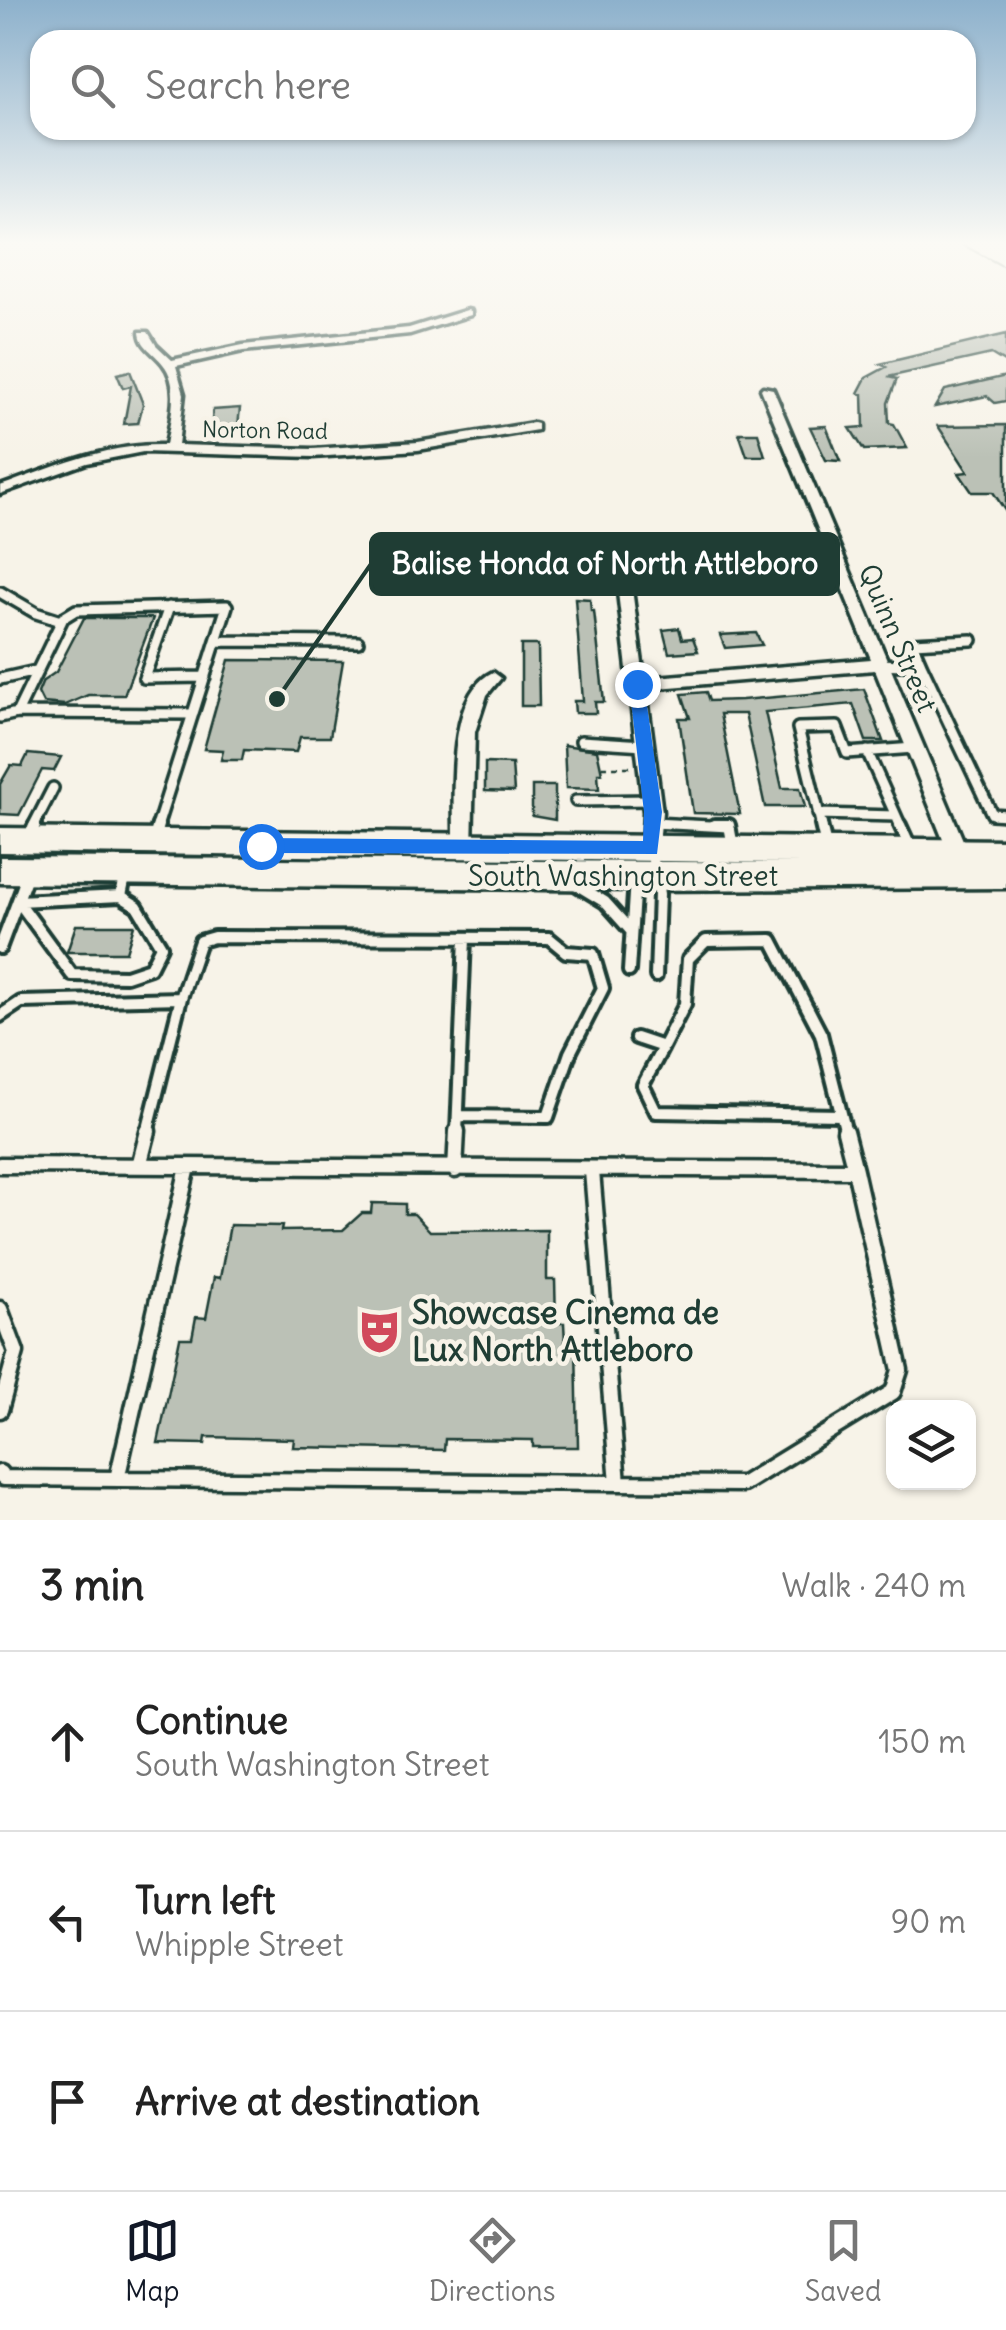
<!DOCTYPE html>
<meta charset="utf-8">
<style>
:root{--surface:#fff;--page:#f2f2f2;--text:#222;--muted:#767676;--line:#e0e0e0;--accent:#111827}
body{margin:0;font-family:Delius,sans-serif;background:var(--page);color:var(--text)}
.controls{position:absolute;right:30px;bottom:30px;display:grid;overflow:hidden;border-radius:20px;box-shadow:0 2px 8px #0004}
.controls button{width:90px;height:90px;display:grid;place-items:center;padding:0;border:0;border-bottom:2px solid var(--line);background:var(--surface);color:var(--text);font:50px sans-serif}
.stop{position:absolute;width:30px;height:30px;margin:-22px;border:8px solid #1a73e8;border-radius:50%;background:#fff}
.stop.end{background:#1a73e8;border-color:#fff;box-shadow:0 2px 10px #0008}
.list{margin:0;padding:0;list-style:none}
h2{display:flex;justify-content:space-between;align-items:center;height:130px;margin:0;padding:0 40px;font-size:42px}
h2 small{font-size:32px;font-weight:400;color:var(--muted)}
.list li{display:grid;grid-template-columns:65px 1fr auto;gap:30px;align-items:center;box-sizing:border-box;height:180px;padding:0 40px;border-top:2px solid var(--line)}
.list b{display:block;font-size:38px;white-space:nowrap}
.list p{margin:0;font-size:32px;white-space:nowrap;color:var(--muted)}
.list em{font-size:32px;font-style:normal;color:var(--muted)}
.icon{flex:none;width:55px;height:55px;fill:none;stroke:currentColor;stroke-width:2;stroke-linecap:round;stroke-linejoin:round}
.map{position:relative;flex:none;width:1006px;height:1520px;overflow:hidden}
.search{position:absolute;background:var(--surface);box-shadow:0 2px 8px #0004;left:30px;right:30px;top:30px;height:110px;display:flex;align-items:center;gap:25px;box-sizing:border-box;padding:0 35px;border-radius:30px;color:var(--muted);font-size:38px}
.sheet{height:670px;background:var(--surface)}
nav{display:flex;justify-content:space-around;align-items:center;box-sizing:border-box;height:140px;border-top:2px solid var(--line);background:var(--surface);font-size:28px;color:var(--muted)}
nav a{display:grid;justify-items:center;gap:5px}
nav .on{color:var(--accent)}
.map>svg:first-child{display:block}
</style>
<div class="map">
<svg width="1006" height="1520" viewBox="0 0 1006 1520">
<rect width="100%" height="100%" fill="#f7f3e8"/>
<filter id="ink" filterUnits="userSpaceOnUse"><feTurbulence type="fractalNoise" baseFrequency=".01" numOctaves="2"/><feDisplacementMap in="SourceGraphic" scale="20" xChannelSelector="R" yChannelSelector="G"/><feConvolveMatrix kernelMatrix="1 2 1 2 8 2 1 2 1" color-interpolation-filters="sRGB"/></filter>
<g filter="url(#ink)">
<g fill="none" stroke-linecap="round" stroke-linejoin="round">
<!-- stream -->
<path stroke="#6f8077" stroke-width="2.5" d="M963,245L1006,268"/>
</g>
<!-- building -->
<path fill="#bbc1b6" stroke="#1f3d34" stroke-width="2.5" d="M1006,334V363L991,354L888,377L897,379L888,403L889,423L894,424L907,448L864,450L850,428L864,427L863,394L858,393L866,378L886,367L880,364Z
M130,371L143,404L138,423L124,424L131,386L123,388L117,374Z
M1006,376V401L995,403L987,396L935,407L945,390Z
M240,408L238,426L211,429L213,410Z
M1006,425V512L993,492H972L959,473L968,472L938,426Z
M826,426L840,461L826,460L810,427Z
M739,433H758L765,456H747Z
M575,598L590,599L591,611H594L604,702H595L596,713H575L574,701H583Z
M84,618H153L124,695H88L65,705L43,703L38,693L43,681L56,672Z
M679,628L682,639L693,638L698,651L669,653L663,630Z
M756,633L762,645L725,648L720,635Z
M521,645H538L539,706H521Z
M229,660L343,661L330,737H300L296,752L244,750L242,760H221L223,750L204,749Z
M864,689L883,741H866L853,704L765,712L782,788H800L805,807H765L745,714H720L740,814L693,813L679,718H690L682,694L706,692L709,701L742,700Z
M564,745L597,750L602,773H598L599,789L566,788Z
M28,754L61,757L54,771L42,770L19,815L0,814V784L11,765L22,766Z
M485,763L512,764L514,792L485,791Z
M532,786H555V820L532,816Z
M76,925H134L126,952H67Z
M372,1203L405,1204V1214H414L430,1231L547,1230V1280H555L556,1323H564L565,1342L576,1343L578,1447H533V1440L445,1439L444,1450L293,1447L294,1439L206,1437L205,1444L158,1443L180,1338H192L196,1317L206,1318L214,1277L220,1278L230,1225L282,1226L281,1231L343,1230L362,1213H371Z"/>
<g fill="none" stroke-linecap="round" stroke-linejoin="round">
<defs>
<path id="service-far2" d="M0,592L36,613L61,621
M169,607L144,678L205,677
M216,641L358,642
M881,664L922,666L912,643L972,640
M922,666L992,814L1006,815
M0,679L36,671
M0,717L17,713
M581,741L644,745
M867,751L901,827
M576,801L652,800
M818,814L896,816
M653,823L729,827
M33,827L53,788
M157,827L227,606L76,610L63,618L17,713L193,714
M822,827L798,728L837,727L847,753L914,748"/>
<path id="service-far1" d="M714,825H729L733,847
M821,825L826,846
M900,825L911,849
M28,838L35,825
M154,838L158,825
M651,849L659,894L656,976
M577,885L605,902L631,931
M18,901L72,975L126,976L150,968L161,946L137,906L121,896
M18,901L121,896L125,877
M0,948L27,876
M629,971L635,879
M0,1016L21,1002L181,998L200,941L214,937L549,938L566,952L593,954L603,988L570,1053L548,1117L458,1116
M636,1038L663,1047L685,1004L688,959L706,941L772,940L821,1034L846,1133
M663,1047L643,1085L656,1112L841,1115
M147,1133L181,998
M457,1133L465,938"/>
<path id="service" d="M0,1165L855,1170L845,1131
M139,1166L148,1131
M455,1170L457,1131
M592,1171L618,1483
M0,1309L16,1352L0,1410
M0,1473L3,1478L743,1484L893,1392L900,1370L855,1170
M117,1479L188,1167"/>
<path id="minor" d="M467,310L471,311V315L410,334L243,351L176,366L184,394L178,445L313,449L418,442L533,423L537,424V430L418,450L313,457L143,452L87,463L0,494V486C54,467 108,443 166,445C170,420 181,386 163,364C154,352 141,347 140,332H148L156,345L172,360L243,345L409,328Z
M763,387L773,389L968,852L965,858L958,860L951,858L948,852L875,670L646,689L662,812L658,855L651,857L644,855L642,849L644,812L615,567L617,564H627L629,567L644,678L871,659L761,389Z
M493,672L501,678L487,695L475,732L472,847L470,853L463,855L456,853L454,847C455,802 444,695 493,672Z"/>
<path id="primary" d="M0,828L1006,840V888L636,890L0,883V857L805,863L0,852Z"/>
</defs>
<!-- service-far2 casing -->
<use href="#service-far2" stroke="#1f3d34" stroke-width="16"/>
<!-- service-far1 casing -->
<use href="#service-far1" stroke="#1f3d34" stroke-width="18"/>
<!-- service casing -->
<use href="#service" stroke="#1f3d34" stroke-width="21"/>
<!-- minor casing -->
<use href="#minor" stroke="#1f3d34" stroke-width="7"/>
<!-- primary casing -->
<use href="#primary" stroke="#1f3d34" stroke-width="7"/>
<!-- path -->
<path stroke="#1f3d34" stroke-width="2.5" stroke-dasharray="6 5" stroke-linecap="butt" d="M602,767H631"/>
<!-- service-far2 -->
<use href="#service-far2" stroke="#f7f3e8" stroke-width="9"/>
<!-- service-far1 -->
<use href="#service-far1" stroke="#f7f3e8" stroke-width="10"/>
<!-- service -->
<use href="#service" stroke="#f7f3e8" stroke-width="14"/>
<!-- minor -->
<use href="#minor" fill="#f7f3e8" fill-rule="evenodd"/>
<!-- primary -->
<use href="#primary" fill="#f7f3e8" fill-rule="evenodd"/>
</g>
</g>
<!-- sky -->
<linearGradient id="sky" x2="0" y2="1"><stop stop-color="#8db1cc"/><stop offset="0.53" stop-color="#fbfaf5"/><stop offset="1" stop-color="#fbfaf5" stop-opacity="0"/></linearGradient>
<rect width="1006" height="458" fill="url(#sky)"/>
<!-- route -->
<path fill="#1a73e8" d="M637,679L644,684L662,812L657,854L261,853L252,846L261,838L643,841L644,812L629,684Z"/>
<!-- icons -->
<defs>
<symbol id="theatre-bare" viewBox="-9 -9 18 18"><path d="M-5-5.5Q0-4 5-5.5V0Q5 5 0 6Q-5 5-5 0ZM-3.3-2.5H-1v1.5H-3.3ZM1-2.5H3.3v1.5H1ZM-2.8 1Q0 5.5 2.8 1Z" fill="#d1495b" stroke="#f7f3e8" stroke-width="2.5" paint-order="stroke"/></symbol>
</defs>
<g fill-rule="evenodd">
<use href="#theatre-bare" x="348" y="1300" width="63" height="63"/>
</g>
<g text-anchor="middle" stroke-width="9" stroke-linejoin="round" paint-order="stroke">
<!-- far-street labels -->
<g font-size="22" fill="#1f3d34" stroke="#f7f3e8">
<text transform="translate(265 430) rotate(1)" y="8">Norton Road</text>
</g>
<!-- street labels -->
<g font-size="28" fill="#1f3d34" stroke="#f7f3e8">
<text transform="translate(898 638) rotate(67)" y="10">Quinn Street</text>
<text x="623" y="886">South Washington Street</text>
</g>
<!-- near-poi labels -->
<g font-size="32" font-weight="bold" fill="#1f3d34" stroke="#f7f3e8" text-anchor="start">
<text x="412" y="1324">Showcase Cinema de<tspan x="412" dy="37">Lux North Attleboro</tspan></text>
</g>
</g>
<!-- callouts -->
<path fill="none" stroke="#1f3d34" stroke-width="4" d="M277 699L371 564"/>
<circle fill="#1f3d34" stroke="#f7f3e8" stroke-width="4" cx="277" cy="699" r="10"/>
<rect fill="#1f3d34" stroke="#1f3d34" stroke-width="4" x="371" y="534" width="467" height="60" rx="10"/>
<g font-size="30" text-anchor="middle" font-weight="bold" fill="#fff">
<text x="605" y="574">Balise Honda of North Attleboro</text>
</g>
</svg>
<div class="controls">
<button><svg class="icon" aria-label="layers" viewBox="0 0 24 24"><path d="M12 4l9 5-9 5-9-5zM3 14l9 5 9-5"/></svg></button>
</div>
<div class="stop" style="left:261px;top:846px"></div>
<div class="stop end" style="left:637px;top:684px"></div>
<div class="search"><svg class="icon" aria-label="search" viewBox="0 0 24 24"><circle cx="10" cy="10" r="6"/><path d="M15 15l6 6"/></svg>Search here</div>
</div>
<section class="sheet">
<h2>3 min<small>Walk · 240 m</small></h2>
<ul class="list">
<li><svg class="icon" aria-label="ahead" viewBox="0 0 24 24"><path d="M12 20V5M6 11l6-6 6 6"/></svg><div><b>Continue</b><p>South Washington Street</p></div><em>150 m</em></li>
<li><svg class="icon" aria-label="left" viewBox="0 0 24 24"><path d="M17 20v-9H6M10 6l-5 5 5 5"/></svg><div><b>Turn left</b><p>Whipple Street</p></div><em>90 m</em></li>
<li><svg class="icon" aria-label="arrive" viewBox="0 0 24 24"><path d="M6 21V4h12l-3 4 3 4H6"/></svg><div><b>Arrive at destination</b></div></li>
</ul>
</section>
<nav>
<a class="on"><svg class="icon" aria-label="map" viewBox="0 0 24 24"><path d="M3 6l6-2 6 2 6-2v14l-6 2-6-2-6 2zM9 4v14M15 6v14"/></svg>Map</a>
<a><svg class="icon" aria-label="directions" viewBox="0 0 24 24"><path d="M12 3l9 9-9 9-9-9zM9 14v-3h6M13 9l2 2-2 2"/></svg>Directions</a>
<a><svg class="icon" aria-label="saved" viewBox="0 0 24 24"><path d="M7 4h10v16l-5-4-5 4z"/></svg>Saved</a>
</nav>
